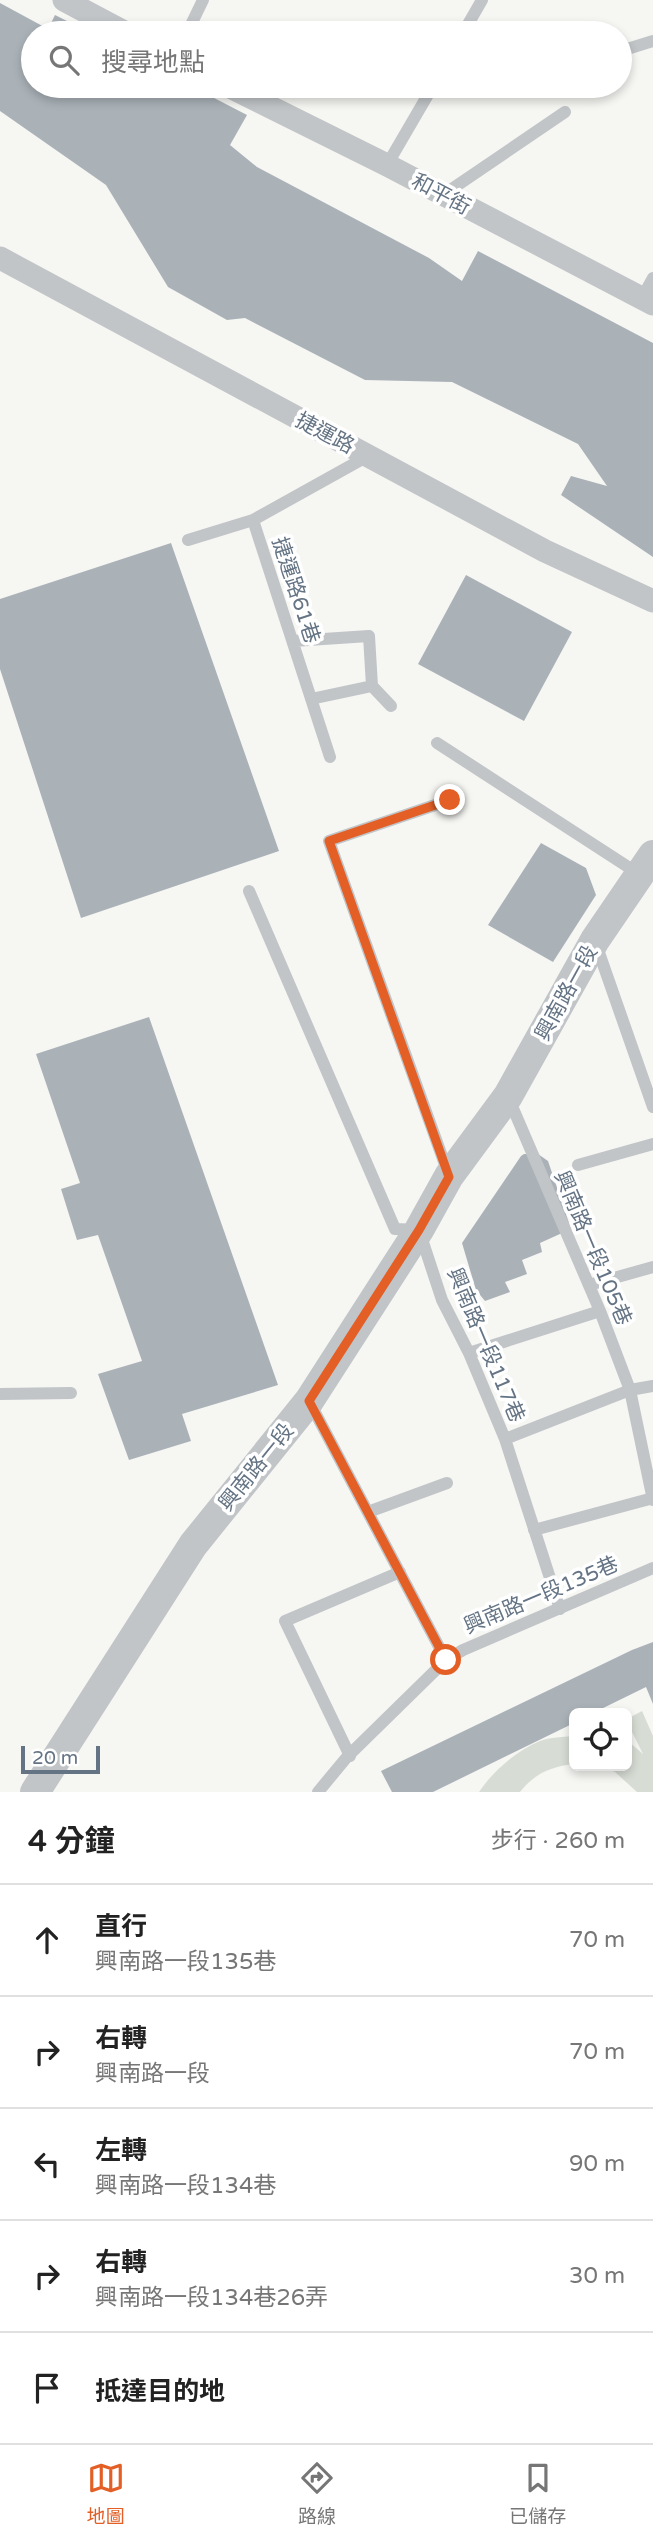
<!DOCTYPE html>
<html lang="zh-TW">
<meta charset="utf-8">
<style>
:root{--surface:#fff;--page:#f6f6f6;--text:#222;--muted:#767676;--line:#e0e0e0;--accent:#e35f26}
body{margin:0;font-family:"Varela Round","Noto Sans TC",sans-serif;background:var(--page);color:var(--text)}
.controls{position:absolute;right:21px;bottom:21px;display:grid;overflow:hidden;border-radius:10px;box-shadow:0 4px 10px #0003}
.controls button{width:63px;height:63px;display:grid;place-items:center;padding:0;border:0;border-bottom:2px solid var(--line);background:var(--surface);color:var(--text);font:35px sans-serif}
.scale{position:absolute;left:21px;bottom:18px;width:79px;box-sizing:border-box;padding-left:7px;border:4px solid #657484;border-top:0;font-size:19px;line-height:24px;white-space:nowrap;color:#657484;-webkit-text-stroke:5px #fff;paint-order:stroke}
.stop{position:absolute;width:21px;height:21px;margin:-16px;border:5px solid #e35f26;border-radius:50%;background:#fff}
.stop.end{background:#e35f26;border-color:#fff;box-shadow:0 2px 7px #0008}
.list{margin:0;padding:0;list-style:none}
h2{display:flex;justify-content:space-between;align-items:center;height:91px;margin:0;padding:0 28px;font-size:30px}
h2 small{font-size:23px;font-weight:400;color:var(--muted)}
.list li{display:grid;grid-template-columns:46px 1fr auto;gap:21px;align-items:center;box-sizing:border-box;height:112px;padding:0 28px;border-top:2px solid var(--line)}
.list b{display:block;font-size:26px;white-space:nowrap}
.list p{margin:0;font-size:23px;white-space:nowrap;color:var(--muted)}
.list em{font-size:23px;font-style:normal;color:var(--muted)}
.icon{flex:none;width:38px;height:38px;fill:none;stroke:currentColor;stroke-width:2;stroke-linecap:round;stroke-linejoin:round}
.map{position:relative;flex:none;width:653px;height:1792px;overflow:hidden}
.search{position:absolute;background:var(--surface);box-shadow:0 4px 10px #0003;left:21px;right:21px;top:21px;height:77px;display:flex;align-items:center;gap:18px;box-sizing:border-box;padding:0 24px;border-radius:38px;color:var(--muted);font-size:26px}
.sheet{height:651px;background:var(--surface)}
nav{display:flex;justify-content:space-around;align-items:center;box-sizing:border-box;height:98px;border-top:2px solid var(--line);background:var(--surface);font-size:19px;color:var(--muted)}
nav a{display:grid;justify-items:center;gap:4px}
nav .on{color:var(--accent)}
.map>svg:first-child{display:block}
</style>
<div class="map">
<svg width="653" height="1792" viewBox="0 0 653 1792">
<rect width="100%" height="100%" fill="#f6f6f3"/>
<!-- green -->
<path fill="#d7ddd4" d="M642,1711L653,1736V1792H637L615,1772L599,1766H627V1740L643,1754L627,1722V1719Z
M574,1736V1764C552,1766 534,1774 520,1792H479C493,1771 516,1751 540,1741C550,1737 563,1737 574,1736Z"/>
<!-- building -->
<path fill="#aab2b8" d="M0,3L48,29L55,15L91,33H33V86H191L247,115L230,145L257,167L429,258L462,281L478,251L653,343V557L561,495L571,476L607,486L578,444L452,382L365,380L245,318L227,320L168,287L106,185L0,111Z
M171,543L279,851L81,918L0,669V599Z
M466,575L572,632L524,721L418,664Z
M541,843L586,868L596,895L553,962L488,925Z
M149,1017L278,1385L182,1414L191,1441L129,1460L98,1374L142,1361L98,1235L77,1240L61,1189L80,1183L36,1054Z
M524,1154H538L548,1161L571,1229L540,1243L542,1252L522,1260L527,1274L505,1282L510,1292L485,1301L476,1290L462,1243L521,1156Z
M653,1642V1704L646,1687L593,1713H574V1723L433,1792H392L381,1771L632,1650Z"/>
<g fill="none" stroke-linecap="round" stroke-linejoin="round">
<!-- service -->
<path stroke="#c1c5c8" stroke-width="12" d="M187,33L203,0
M463,33L482,0
M624,50L653,41
M387,165L433,86
M443,195L565,112
M642,298L653,278
M188,540L253,520
M293,641L369,636L372,686L311,699
M372,686L391,706
M437,743L639,874
M330,757L253,520L368,456
M249,891L395,1229L419,1230L442,1300L469,1353L505,1439L560,1609
M596,944L653,1107
M509,1099L600,1311L630,1390L653,1500
M578,1165L653,1144
M448,1173L329,841L450,800
M589,1285L653,1267
M469,1353L600,1311
M0,1394L71,1393
M309,1401L446,1660
M505,1439L630,1390L653,1386
M368,1512L447,1483
M534,1530L653,1498
M350,1756L285,1621L400,1572
M318,1792L347,1757L446,1660L463,1650L653,1568"/>
<!-- minor -->
<path stroke="#c1c5c8" stroke-width="23" d="M64,0L126,33
M228,86L387,165L653,304
M0,258L545,551L653,601"/>
<!-- tertiary -->
<path stroke="#c1c5c8" stroke-width="30" d="M35,1792L193,1545L309,1401L419,1230L449,1176L508,1096L595,940L653,855"/>
</g>
<g fill="none" stroke-linecap="round" stroke-linejoin="round">
<!-- route -->
<path stroke="#e35f26" stroke-width="9" d="M446,1660L309,1401L419,1230L449,1177L329,841L450,800"/>
</g>
<g text-anchor="middle" stroke-width="7" stroke-linejoin="round" paint-order="stroke">
<!-- street labels -->
<g font-size="21" fill="#657484" stroke="#fff">
<text transform="translate(441 194) rotate(28)" y="7">和平街</text>
<text transform="translate(325 433) rotate(28)" y="7">捷運路</text>
<text transform="translate(296 590) rotate(72)" y="7">捷運路61巷</text>
<text transform="translate(566 993) rotate(-61)" y="7">興南路一段</text>
<text transform="translate(593 1248) rotate(67)" y="7">興南路一段105巷</text>
<text transform="translate(486 1345) rotate(67)" y="7">興南路一段117巷</text>
<text transform="translate(256 1467) rotate(-51)" y="7">興南路一段</text>
<text transform="translate(541 1595) rotate(-23)" y="7">興南路一段135巷</text>
</g>
</g>
</svg>
<div class="controls">
<button><svg class="icon" aria-label="locate" viewBox="0 0 24 24"><circle cx="12" cy="12" r="6"/><path d="M12 2v4M12 18v4M2 12h4M18 12h4"/></svg></button>
</div>
<div class="scale">20 m</div>
<div class="stop" style="left:446px;top:1660px"></div>
<div class="stop end" style="left:450px;top:800px"></div>
<div class="search"><svg class="icon" aria-label="search" viewBox="0 0 24 24"><circle cx="10" cy="10" r="6"/><path d="M15 15l6 6"/></svg>搜尋地點</div>
</div>
<section class="sheet">
<h2>4 分鐘<small>步行 · 260 m</small></h2>
<ul class="list">
<li><svg class="icon" aria-label="ahead" viewBox="0 0 24 24"><path d="M12 20V5M6 11l6-6 6 6"/></svg><div><b>直行</b><p>興南路一段135巷</p></div><em>70 m</em></li>
<li><svg class="icon" aria-label="right" viewBox="0 0 24 24"><path d="M7 20v-9h11M14 6l5 5-5 5"/></svg><div><b>右轉</b><p>興南路一段</p></div><em>70 m</em></li>
<li><svg class="icon" aria-label="left" viewBox="0 0 24 24"><path d="M17 20v-9H6M10 6l-5 5 5 5"/></svg><div><b>左轉</b><p>興南路一段134巷</p></div><em>90 m</em></li>
<li><svg class="icon" aria-label="right" viewBox="0 0 24 24"><path d="M7 20v-9h11M14 6l5 5-5 5"/></svg><div><b>右轉</b><p>興南路一段134巷26弄</p></div><em>30 m</em></li>
<li><svg class="icon" aria-label="arrive" viewBox="0 0 24 24"><path d="M6 21V4h12l-3 4 3 4H6"/></svg><div><b>抵達目的地</b></div></li>
</ul>
</section>
<nav>
<a class="on"><svg class="icon" aria-label="map" viewBox="0 0 24 24"><path d="M3 6l6-2 6 2 6-2v14l-6 2-6-2-6 2zM9 4v14M15 6v14"/></svg>地圖</a>
<a><svg class="icon" aria-label="directions" viewBox="0 0 24 24"><path d="M12 3l9 9-9 9-9-9zM9 14v-3h6M13 9l2 2-2 2"/></svg>路線</a>
<a><svg class="icon" aria-label="saved" viewBox="0 0 24 24"><path d="M7 4h10v16l-5-4-5 4z"/></svg>已儲存</a>
</nav>
